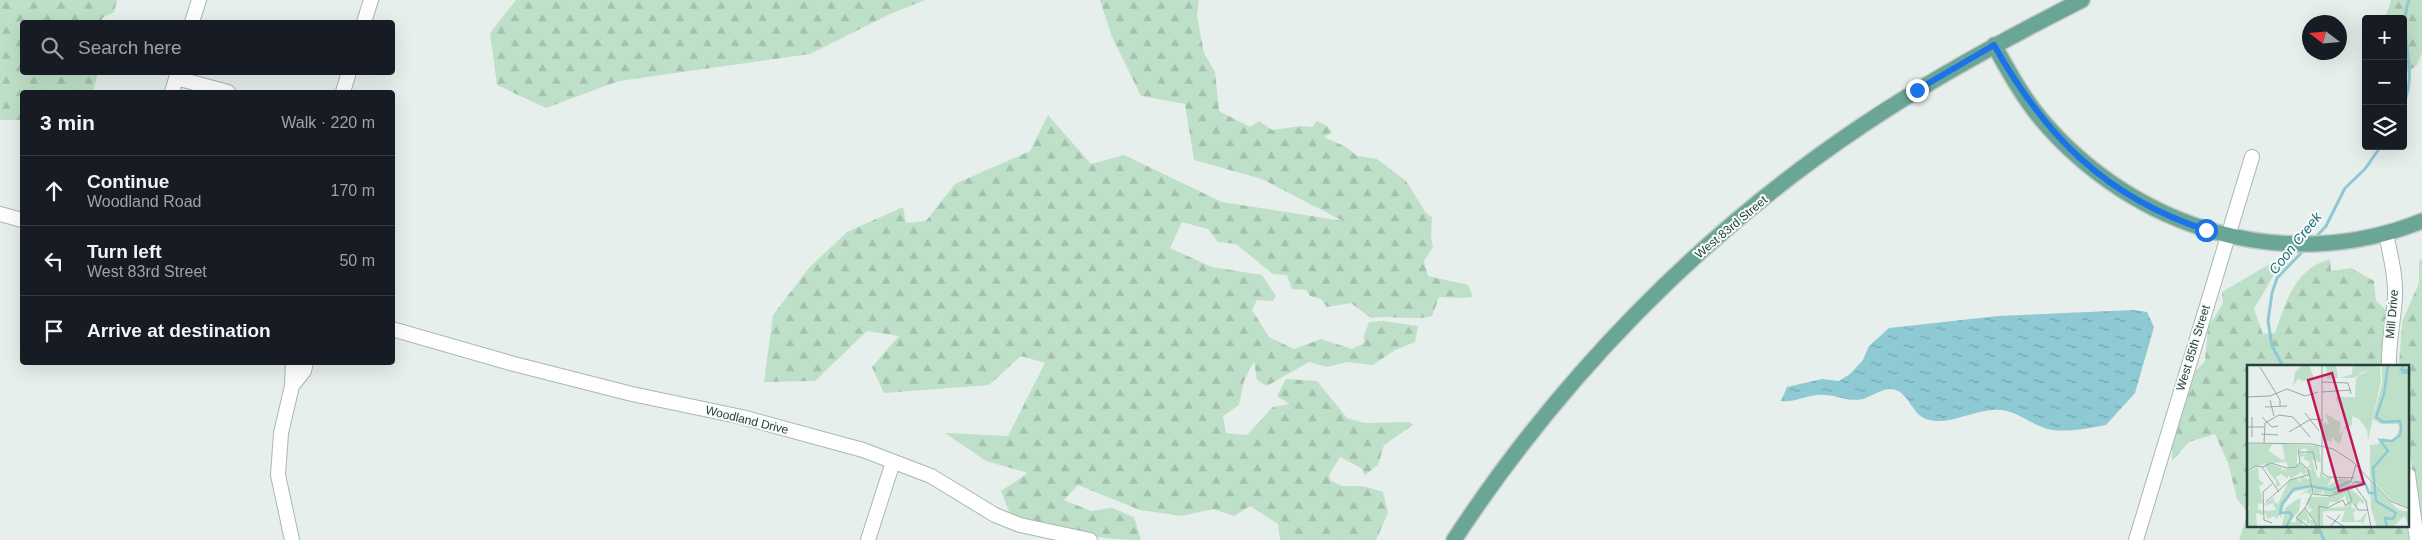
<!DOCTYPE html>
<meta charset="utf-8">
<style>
:root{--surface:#171b24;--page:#20242c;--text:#f1f3f6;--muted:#9ea1a6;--line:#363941}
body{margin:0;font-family:Arial,sans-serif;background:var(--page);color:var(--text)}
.controls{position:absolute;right:15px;top:15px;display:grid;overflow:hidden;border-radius:5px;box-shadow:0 5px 20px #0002}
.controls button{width:45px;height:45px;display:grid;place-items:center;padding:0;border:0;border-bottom:1px solid var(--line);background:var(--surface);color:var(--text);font:25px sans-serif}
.compass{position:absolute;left:2302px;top:15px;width:45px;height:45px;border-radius:50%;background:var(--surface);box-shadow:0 5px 20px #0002;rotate:286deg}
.stop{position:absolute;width:15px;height:15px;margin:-11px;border:4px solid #1a73e8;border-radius:50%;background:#fff}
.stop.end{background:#1a73e8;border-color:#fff;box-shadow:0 1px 5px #0008}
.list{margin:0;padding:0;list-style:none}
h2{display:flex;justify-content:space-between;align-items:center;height:65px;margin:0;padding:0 20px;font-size:21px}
h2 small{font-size:16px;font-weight:400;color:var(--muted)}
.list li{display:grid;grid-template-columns:32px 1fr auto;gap:15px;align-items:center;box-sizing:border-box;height:70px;padding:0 20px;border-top:1px solid var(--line)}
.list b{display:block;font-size:19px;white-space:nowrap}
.list p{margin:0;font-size:16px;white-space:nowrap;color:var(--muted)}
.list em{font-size:16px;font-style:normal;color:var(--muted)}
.icon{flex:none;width:28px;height:28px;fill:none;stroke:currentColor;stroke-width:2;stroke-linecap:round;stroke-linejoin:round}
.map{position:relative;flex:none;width:2422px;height:540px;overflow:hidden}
.search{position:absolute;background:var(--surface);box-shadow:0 5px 20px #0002;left:20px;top:20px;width:375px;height:55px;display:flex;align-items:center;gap:12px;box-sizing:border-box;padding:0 18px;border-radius:5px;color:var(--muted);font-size:19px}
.panel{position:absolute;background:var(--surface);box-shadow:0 5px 20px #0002;left:20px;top:90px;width:375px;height:275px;border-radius:5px}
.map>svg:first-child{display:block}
</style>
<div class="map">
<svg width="2422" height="540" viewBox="0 0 2422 540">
<defs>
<pattern id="forest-firs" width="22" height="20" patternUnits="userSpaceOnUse" patternTransform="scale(1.25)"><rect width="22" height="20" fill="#bfe0c8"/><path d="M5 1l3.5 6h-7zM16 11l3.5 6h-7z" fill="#a4c1ad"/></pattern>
<pattern id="water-ripples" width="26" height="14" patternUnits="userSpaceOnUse" patternTransform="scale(1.25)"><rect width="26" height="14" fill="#8ec9d4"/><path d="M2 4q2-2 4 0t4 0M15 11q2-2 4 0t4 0" fill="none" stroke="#74a5ad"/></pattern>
</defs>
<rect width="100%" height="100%" fill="#e6efeb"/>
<!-- forest -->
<path fill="url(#forest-firs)" d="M0,0H117L114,12L102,18V22H22V72L98,73L93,92H22V120H0Z
M516,0H925L890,14L810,54L619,81L546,108L497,85L490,33Z
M1100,0H1199L1197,16L1204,53L1215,72L1219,111L1250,127L1259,121L1272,130L1301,126L1312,127L1317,121L1327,126L1332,132L1324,137L1346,147L1357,156L1377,159L1406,181L1426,213L1432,217L1431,236L1433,247L1424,261L1428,276L1468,285L1473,297L1462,298L1439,297L1432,316C1413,321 1392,315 1371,318L1351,303L1327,307L1321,299L1310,296L1306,290L1292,289L1287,275L1273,274L1236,244L1218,242L1208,229L1182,222L1170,248L1212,267L1262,275L1276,296L1273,301L1257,300L1252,310L1269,337L1294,349L1321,339L1352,349L1364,343V336L1369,322L1383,321L1418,326L1415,342L1395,350L1373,365L1347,362L1327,367L1309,362L1267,386L1257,380L1254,361L1244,381L1239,405L1223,416L1226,433L1247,435L1273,407L1289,404L1277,396L1286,379L1317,381L1347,418L1365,423L1410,422L1413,425L1384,445L1378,465L1365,475L1361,468L1340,457L1329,475L1330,480L1342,486H1363L1383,492L1388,513L1376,540H1280L1278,524L1250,506L1234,516L1213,509L1182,516L1140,510L1078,485L1064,500L1091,511L1112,508L1134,517L1141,540C1093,540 1055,529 1010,514L1001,491L1028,473L986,461L945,433L1008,436L1045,363L1021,356L989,385L884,393L872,367L899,336L867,331L815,381L764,382L773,315L809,268L847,232L903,207L906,223L926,221L955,184L1030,151L1048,115L1091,164L1124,155L1222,202L1343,221L1262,179L1194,160L1185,104L1141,96L1112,37Z
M2391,0H2422V53L2417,65L2403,75V19H2385Z
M2422,258V521L2408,442V366H2399L2402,322L2419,283V261Z
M2330,259L2331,271L2351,268L2374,281L2376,301L2387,311L2386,366H2248V526H2407L2409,540H2239L2248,513L2237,499L2228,463L2215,434L2189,442L2172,461V443L2192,375L2205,361L2208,327L2223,303L2222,292L2273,262L2278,268L2254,309L2263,334L2275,333C2286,301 2295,269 2330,259Z"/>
<!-- water -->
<path fill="url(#water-ripples)" d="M2133,310L2147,312L2154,327L2135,393L2106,425C2089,428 2071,432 2053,430C2033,428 2017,408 1993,410C1972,411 1949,425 1929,420C1912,416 1911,396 1896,390C1885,386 1873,396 1863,399C1848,402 1839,396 1826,395C1810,393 1796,403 1781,401L1787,387L1822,379L1839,381L1850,374L1863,360L1869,346L1889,328L1998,316Z"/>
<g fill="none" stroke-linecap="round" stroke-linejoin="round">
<!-- stream -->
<path stroke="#8ec9d4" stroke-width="3" d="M2403,105C2420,68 2396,36 2409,0
M2315,238L2326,226L2345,188L2365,169L2381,146
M2283,366L2272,346L2268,321L2272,293L2277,278L2306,248
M2318,526L2324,540"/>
<defs>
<path id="minor" d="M192,22L199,0
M364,22L371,0
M176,78L228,92
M172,92L178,72
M343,92L349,72
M0,214L22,220
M2386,234C2390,254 2396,275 2395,296C2394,320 2388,342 2389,366
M392,329L514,364L632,394L742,417L863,450L931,476L995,515L1020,525L1090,540
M293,362L292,386L304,371L306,362
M2408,475L2417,540
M292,540L278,475L281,433L292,386
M868,540L893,462
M2136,540L2252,157"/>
<path id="major" d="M1994,45C2008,70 2022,96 2041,119C2134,229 2286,276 2422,221
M1454,540C1560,378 1701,233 1863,125C1933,78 2007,38 2082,0"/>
</defs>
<!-- minor casing -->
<use href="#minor" stroke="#a8b8b2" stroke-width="16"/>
<!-- major casing -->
<use href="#major" stroke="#c2cac8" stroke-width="18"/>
<!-- minor -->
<use href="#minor" stroke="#fff" stroke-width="14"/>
<!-- major -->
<use href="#major" stroke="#6aa596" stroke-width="15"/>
</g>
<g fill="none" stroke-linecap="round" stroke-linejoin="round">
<!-- route -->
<path stroke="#1a73e8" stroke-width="6" d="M1917,90L1994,45C2045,136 2105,197 2206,230"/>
</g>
<g text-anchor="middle" stroke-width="4" stroke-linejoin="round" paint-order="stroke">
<!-- street labels -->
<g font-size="12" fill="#24423a" stroke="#f7fbf9">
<text transform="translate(1731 227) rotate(-40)" y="4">West 83rd Street</text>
<text transform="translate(2392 314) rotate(-85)" y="4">Mill Drive</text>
<text transform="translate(2193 348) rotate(-73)" y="4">West 85th Street</text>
<text transform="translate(747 420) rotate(14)" y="4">Woodland Drive</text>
</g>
<!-- water labels -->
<g font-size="14" font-style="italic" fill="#1c6f80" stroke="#f7fbf9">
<text transform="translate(2295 243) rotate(-51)" y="5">Coon Creek</text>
</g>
</g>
<!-- overview -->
<g transform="translate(2247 365)">
<rect width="162" height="162" fill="#e6efeb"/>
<path d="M135,0H162V143L145,136L123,113V80L131,79L136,73L145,76L153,70L154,63L150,55L136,57L126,54L135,19ZM123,116L151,145L148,162H130L124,144Z" fill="#bfe0c8"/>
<path d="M55,0H62L67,13L56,16L51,14L46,21L48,7ZM79,0H89L91,13L77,14L80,12ZM106,0H133L106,13H93L105,9ZM135,0L137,2V9L138,0L144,3L140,14L144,21L138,24L129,53L136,58L151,56L153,67L148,73L153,70L157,51L160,54L154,71L146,77L148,72L152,67L151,59H134L126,54L135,20ZM155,0L162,3L163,15L148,10L156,17L158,24L154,25L147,7L143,6H152ZM133,1L134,15L121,76L120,65L112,54L105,51V60L96,65L94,76L91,79L85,72L84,78L81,75L77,77L75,61L78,57L82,60L78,48L94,58L92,70L101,58L88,32H108L109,14L113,8ZM162,50V86L154,92L155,100H162L157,109L160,110L162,142L155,138L148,117L147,100ZM0,79H25L22,86L35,95L38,94L35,79L72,81L74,98L65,94L70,112L73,113V106L77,112L85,113L80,121L93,113L103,115L100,116L104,118L102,122L118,137L116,139L113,136L109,142L106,138L104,142L110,145L106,147L108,156L113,155L120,146L116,160L115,157H94L98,146H79L76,147V162H66V159L63,162L64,158L60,159L59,154L57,157L56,153L55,160L62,162H35L38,143L49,135L54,133L52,146L43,156L48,158L52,148L58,144L63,155H67L62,148L66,144L59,143L62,142L59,138L62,132H83L77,129L76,124L75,128L68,129L65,120V127L62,130L61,127L52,130L64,123L46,127L37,140L34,153L32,150L30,154L27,151L21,154L17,146L16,150L9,148L10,162H0V145L3,144L0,140V107L11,102L12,114L17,119L12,121L16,138L11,139V144L16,146L29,145L26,138L17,141L18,139L28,132L26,136L31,139L42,115L49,113L54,117L53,112H56L64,115L59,107L58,111L54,107L44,114L41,110V114L34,109L29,112L34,120L29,122V116L17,101L20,98L0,105ZM50,81L52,86L57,83L61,85L59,89L52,87L53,92L58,91L56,94L63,97L61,103H67L57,105L60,103L53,98L49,102L39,104L38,107V103L35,106V103L22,98L39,97L42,103L50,101ZM98,130L101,142L80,143L83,137H91ZM131,126L136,136L155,146H162V160L157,151L149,159L139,156L148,161L141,162L138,155H147L150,148L148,146L145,154L138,149L136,155L139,162H137L135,156L138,148L130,146L127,134L135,142L143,143L130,137Z" fill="#bfe0c8" fill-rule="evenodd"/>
<path fill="none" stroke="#8ec9d4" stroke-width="2.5" d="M157,0L154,5H159L155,8L162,7L163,10M107,117L118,118L122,128H128M39,162L45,151L43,147L33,148L35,139L47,124L63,121L85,125L103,116M140,162L138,153L146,154L149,148L129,136L126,103L141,86L133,75L145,76L153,70L154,63L153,56L136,57L129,52L137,29L141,0"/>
<path fill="none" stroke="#98aaa4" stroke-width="1" d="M75,0V108L81,112L107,113M13,2L33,35V41M75,17L101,18L104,29M75,27L104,25M0,32L23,31L40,24L58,31L71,27M23,35L27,51M18,42L40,41M58,48L72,66M15,52L25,62L31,61M0,62H17M42,67L64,54L76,55M14,69L31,70M5,72V52M0,78L65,79L86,84L106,97L143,136L163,144M17,78L18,58L32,50L46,52L63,72M52,87H66L70,105M53,97L61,104L66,127L58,143L71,162M109,100L104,116L119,136L124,162M15,102L24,98L40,103L49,102L53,97L51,84M15,102L32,127M0,106L9,101L15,102M86,128L106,120M66,129L83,131L101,125L105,136L99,140M19,137L43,115L61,110M107,139L111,145H121M58,143L49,153L62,162M80,151L98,162M25,158L17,155L16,127L25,119M72,162V141L80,143L96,135L99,142M83,162L93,150"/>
<path fill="#c2185b" fill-opacity="0.15" stroke="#c2185b" stroke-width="2.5" d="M85,8L117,119L92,126L61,15Z"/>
<rect width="162" height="162" fill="none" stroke="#24423a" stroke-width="2.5"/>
</g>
</svg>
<div class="controls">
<button>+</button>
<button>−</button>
<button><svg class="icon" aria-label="layers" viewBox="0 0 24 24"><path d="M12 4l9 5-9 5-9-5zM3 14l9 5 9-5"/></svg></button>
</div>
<svg class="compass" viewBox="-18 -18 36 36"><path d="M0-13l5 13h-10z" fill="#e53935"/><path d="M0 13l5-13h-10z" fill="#9ea1a6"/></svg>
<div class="stop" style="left:2206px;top:230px"></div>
<div class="stop end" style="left:1917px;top:90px"></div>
<div class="search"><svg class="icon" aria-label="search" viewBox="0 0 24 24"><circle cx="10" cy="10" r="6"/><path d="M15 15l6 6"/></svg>Search here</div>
<section class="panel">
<h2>3 min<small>Walk · 220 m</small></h2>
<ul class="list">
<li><svg class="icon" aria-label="ahead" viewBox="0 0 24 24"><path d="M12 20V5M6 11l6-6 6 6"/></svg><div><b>Continue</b><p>Woodland Road</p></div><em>170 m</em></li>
<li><svg class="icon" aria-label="left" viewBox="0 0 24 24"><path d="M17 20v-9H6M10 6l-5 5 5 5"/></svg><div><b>Turn left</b><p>West 83rd Street</p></div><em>50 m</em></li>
<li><svg class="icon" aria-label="arrive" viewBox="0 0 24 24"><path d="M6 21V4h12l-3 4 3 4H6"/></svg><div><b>Arrive at destination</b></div></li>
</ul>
</section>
</div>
